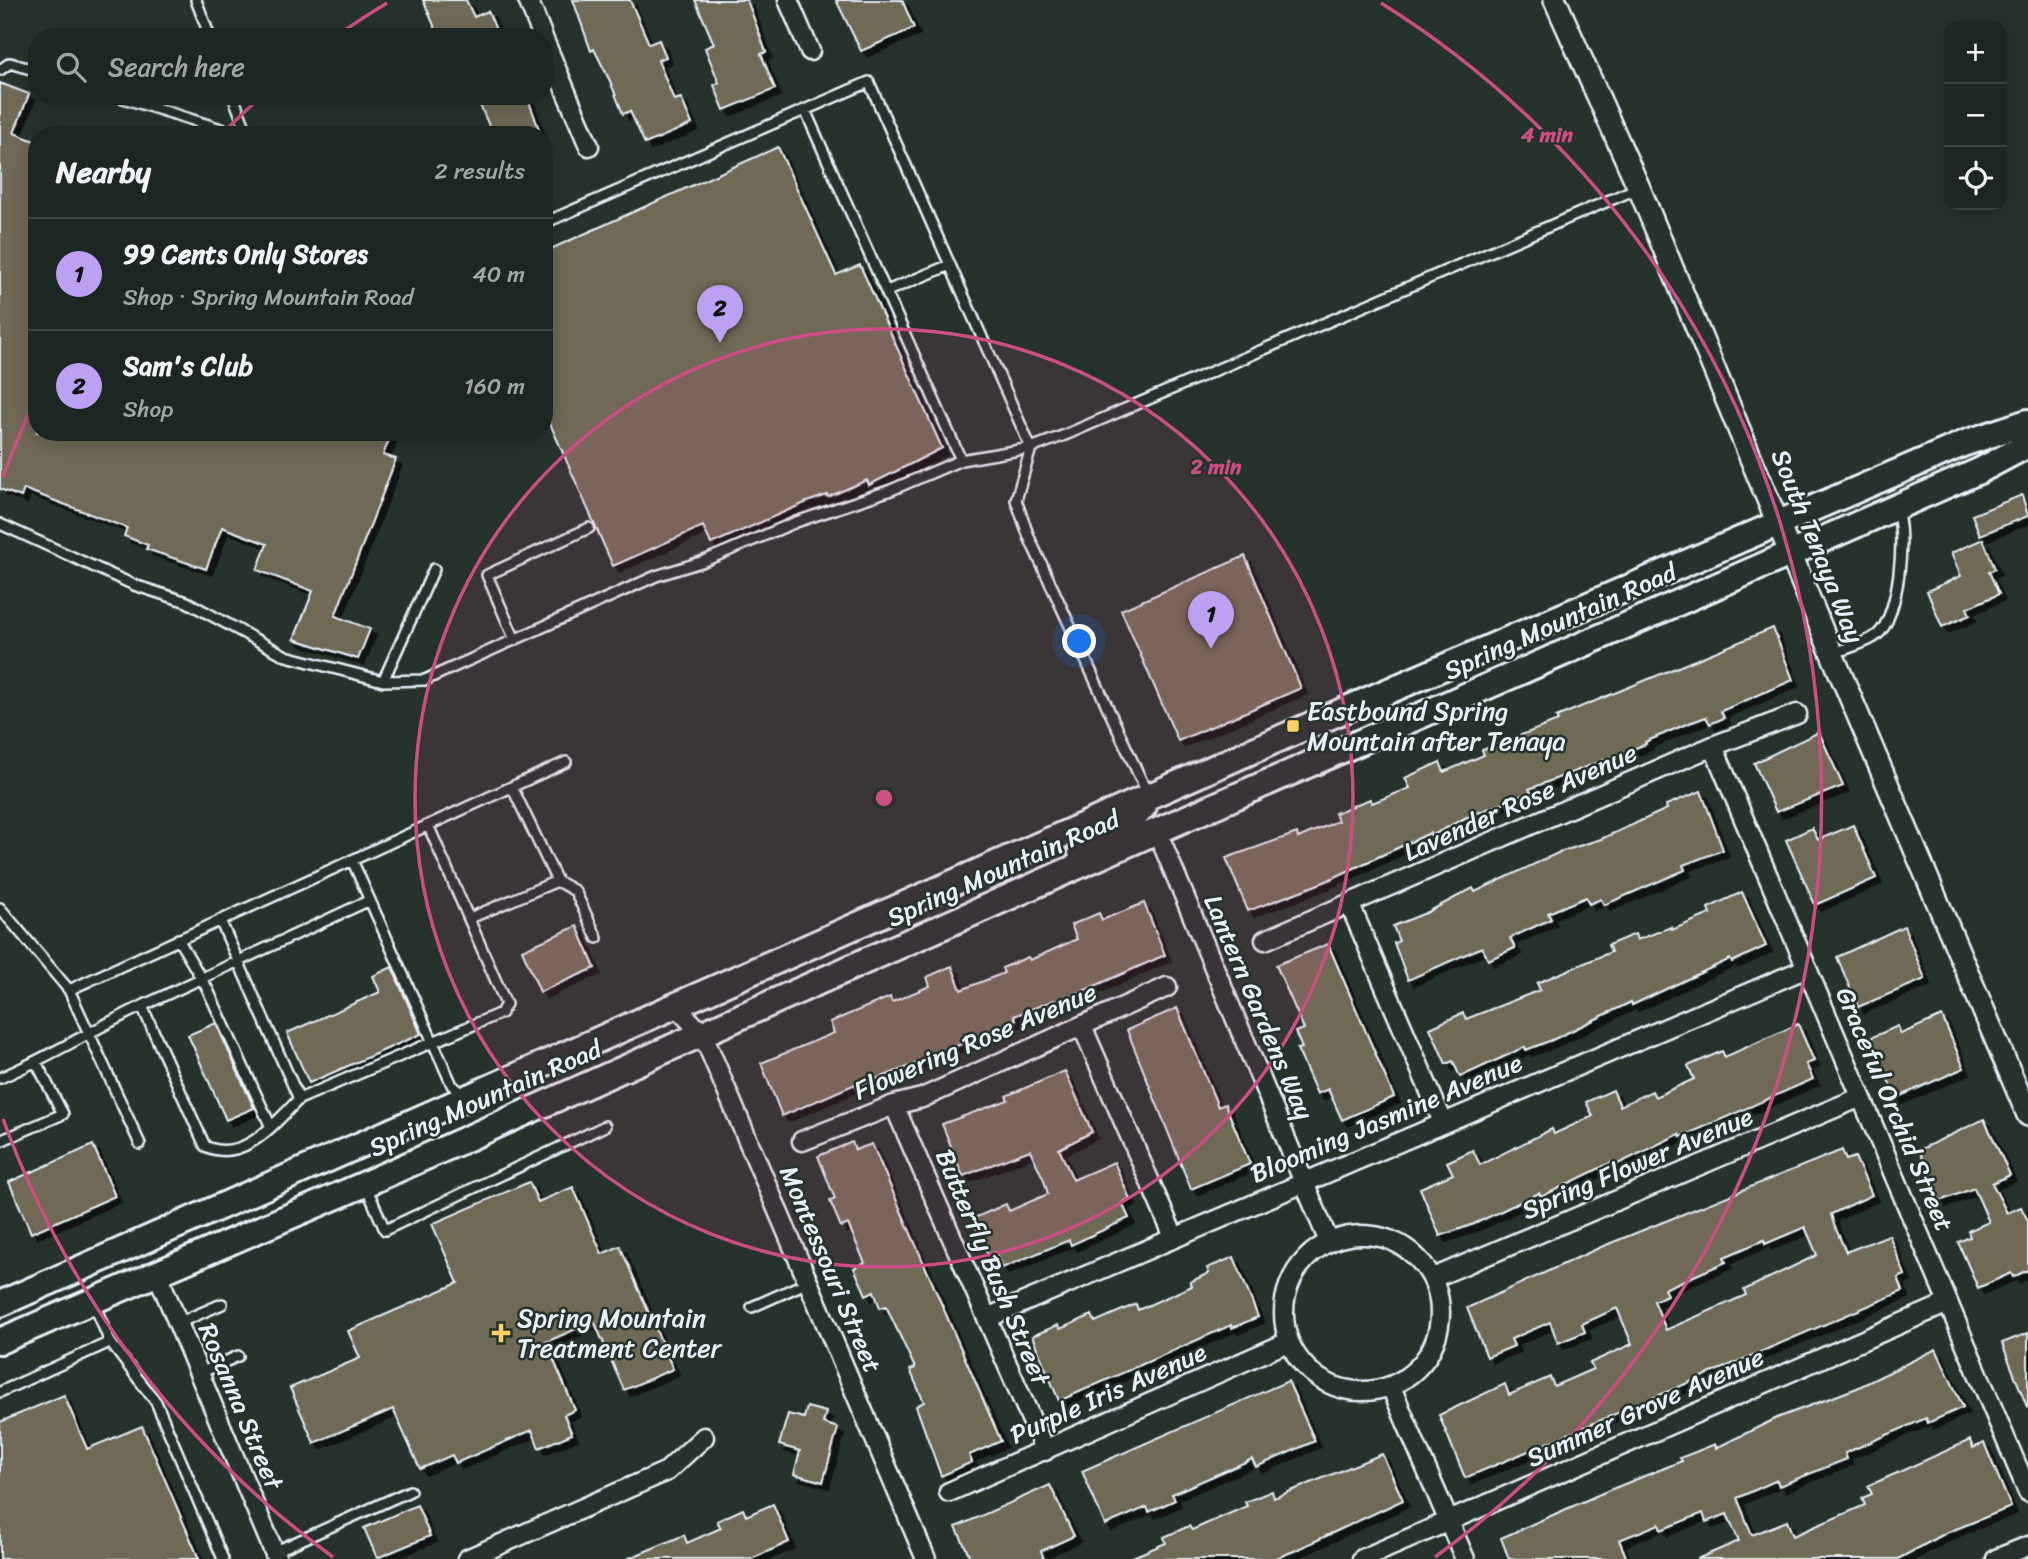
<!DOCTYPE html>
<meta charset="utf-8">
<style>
:root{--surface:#1c2622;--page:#29322f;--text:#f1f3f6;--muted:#a0a5a5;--line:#3a4340;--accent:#bca0f2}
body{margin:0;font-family:Sriracha,sans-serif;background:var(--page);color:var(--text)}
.controls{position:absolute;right:21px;top:21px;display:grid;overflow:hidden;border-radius:14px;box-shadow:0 4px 18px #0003}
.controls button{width:63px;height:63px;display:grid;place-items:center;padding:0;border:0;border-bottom:2px solid var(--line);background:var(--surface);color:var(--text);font:35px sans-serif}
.you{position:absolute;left:1080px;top:642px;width:24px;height:24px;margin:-18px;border:5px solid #fff;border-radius:50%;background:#1a73e8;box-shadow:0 0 0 10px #1a73e833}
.badge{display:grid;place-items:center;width:46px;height:46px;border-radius:50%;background:var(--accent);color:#111;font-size:23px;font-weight:700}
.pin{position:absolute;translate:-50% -58px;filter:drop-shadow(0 2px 4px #0008)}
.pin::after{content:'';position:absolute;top:37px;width:24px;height:21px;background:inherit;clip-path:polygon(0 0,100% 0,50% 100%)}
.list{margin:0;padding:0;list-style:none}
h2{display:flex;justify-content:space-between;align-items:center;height:91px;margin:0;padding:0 28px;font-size:30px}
h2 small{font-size:23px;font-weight:400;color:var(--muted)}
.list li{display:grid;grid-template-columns:46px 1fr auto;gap:21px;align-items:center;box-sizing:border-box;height:112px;padding:0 28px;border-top:2px solid var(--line)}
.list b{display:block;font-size:26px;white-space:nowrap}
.list p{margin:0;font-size:23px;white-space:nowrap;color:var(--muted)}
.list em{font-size:23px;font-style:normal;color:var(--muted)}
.icon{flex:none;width:38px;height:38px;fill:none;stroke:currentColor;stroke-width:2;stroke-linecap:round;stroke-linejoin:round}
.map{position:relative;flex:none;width:2028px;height:1559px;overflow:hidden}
.search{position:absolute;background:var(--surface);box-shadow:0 4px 18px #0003;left:28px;top:28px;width:525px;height:77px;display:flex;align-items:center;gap:18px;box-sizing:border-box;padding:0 24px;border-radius:28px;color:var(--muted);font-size:26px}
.panel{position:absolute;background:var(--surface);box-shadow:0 4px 18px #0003;left:28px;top:126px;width:525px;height:315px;border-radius:28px}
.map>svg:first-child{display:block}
</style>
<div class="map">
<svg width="2028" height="1559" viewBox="0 0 2028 1559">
<defs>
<filter id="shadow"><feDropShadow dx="6" dy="6" stdDeviation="0" flood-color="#0009"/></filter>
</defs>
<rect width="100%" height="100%" fill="#26332d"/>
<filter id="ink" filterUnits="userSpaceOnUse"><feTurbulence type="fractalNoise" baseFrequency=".0143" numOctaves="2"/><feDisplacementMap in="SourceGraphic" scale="14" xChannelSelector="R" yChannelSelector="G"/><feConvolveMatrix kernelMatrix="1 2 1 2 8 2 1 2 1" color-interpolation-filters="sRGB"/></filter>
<g filter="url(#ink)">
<!-- building -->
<path fill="#6f6957" stroke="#e8f1f8" stroke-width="2" fill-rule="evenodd" filter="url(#shadow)" d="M423,0H466L474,17L488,11L499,37H439Z
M573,0H630L649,44L659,40L666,57L658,60L674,100L681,98L692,124L645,144L630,111L623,114L610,81L594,49L591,51Z
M695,0H747L766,52L761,54L775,89L724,110L714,85L719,83L705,48L714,44Z
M836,0H902L914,28L861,51Z
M0,83L29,94L14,133L37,142V432H392L383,455L396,459L335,616L370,629L358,659L294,639L313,591L257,570L267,544L222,527L206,569L146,549L148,545L124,536L127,528L24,489L21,497L0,489Z
M476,96H527L541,135H493Z
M778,147L836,275L860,265L942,448L869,485L867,480L828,497L827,495L807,502L711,544L703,526L613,566L544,410V252Z
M2022,495L2028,516L1980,535L1972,515Z
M1983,539L1995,569L1989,572L1999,594L1967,608L1970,615L1942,627L1927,591L1961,576L1951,553Z
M1245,556L1301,688L1178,741L1121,610Z
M1773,628L1793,680L1721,711L1724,718L1710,724L1706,717L1684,725L1645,742L1646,744L1529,789L1531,792L1465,818L1431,836L1430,833L1324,882L1248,911L1226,858L1297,833L1298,838L1338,821L1335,813L1370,799L1372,803L1410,788L1405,778L1440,762L1444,772L1484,755L1482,750L1558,721L1556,717Z
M1819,732L1843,786L1776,812L1754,763Z
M1701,791L1723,850L1683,865L1685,870L1604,905L1601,899L1589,904L1586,897L1548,913L1551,919L1510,938L1515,948L1488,960L1482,947L1408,980L1394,943L1399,941L1393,926L1428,912L1473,888L1475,892L1560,852L1601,839L1667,809L1666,805Z
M1853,825L1876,878L1815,905L1786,840L1812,828L1818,840Z
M1742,892L1766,946L1732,962L1730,959L1632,1005L1631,1002L1552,1040L1526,1050L1525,1047L1460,1077L1453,1061L1446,1064L1430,1028L1463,1013L1466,1019L1540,990L1537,983L1611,952L1608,945L1635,934L1637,940L1671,927L1672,930L1710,914L1708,908Z
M1144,903L1165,955L1056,1003L1054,1000L1014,1016L1016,1020L918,1063L856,1087L855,1084L782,1116L761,1063L834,1033L830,1022L890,997L892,1002L930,986L927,977L952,966L961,990L1004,973L1002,968L1028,957L1030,960L1077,939L1071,925L1099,913L1102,920Z
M577,926L595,968L540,992L522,950Z
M1904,926L1925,979L1858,1007L1837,957Z
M1328,944L1394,1097L1342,1120L1328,1089L1317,1094L1303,1062L1297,1049L1302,1048L1295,1032L1304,1029L1276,965Z
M392,967L421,1034L309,1083L287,1033L380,992L373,976Z
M1177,1008L1218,1107L1225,1104L1250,1164L1191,1189L1127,1030Z
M1942,1016L1964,1068L1896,1098L1870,1038L1898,1026L1901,1034Z
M216,1023L254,1108L226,1120L188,1035Z
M1798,1024L1814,1061L1806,1064L1813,1079L1681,1137L1679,1134L1614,1166L1612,1162L1541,1197L1539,1193L1474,1224L1440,1236L1420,1188L1453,1174L1447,1162L1473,1150L1480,1165L1552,1129L1554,1134L1593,1116L1586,1102L1613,1090L1620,1106L1652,1091L1655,1097L1694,1079L1688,1066L1722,1051L1725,1057Z
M1065,1071L1092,1132L1059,1149L1073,1180L1114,1162L1130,1199L1122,1203L1129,1218L1071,1245L1069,1240L1002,1268L995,1252L988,1255L972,1219L1006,1204L1009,1211L1048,1194L1044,1180L1030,1150L963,1176L942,1124L1008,1100L1006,1096Z
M1984,1119L2010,1175L1992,1183L2007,1213L2021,1207L2028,1221V1270L2013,1277L2011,1273L1978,1288L1958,1242L1970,1237L1968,1231L1989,1222L1986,1215L1974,1188L1940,1201L1919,1150Z
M852,1142L855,1150L872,1144L1001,1441L969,1455L972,1462L941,1476L916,1406L924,1402L910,1370L915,1368L886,1306L880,1308L874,1291L866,1295L854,1268L865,1263L848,1224L841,1227L830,1201L835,1199L818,1156Z
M93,1145L115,1196L31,1233L9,1182Z
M1842,1150L1846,1160L1855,1157L1872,1195L1831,1214L1834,1225L1846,1252L1889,1235L1905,1275L1898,1278L1903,1291L1465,1478L1439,1415L1505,1384L1509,1395L1550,1377L1554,1386L1593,1369L1590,1363L1632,1344L1617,1308L1582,1324L1585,1332L1558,1343L1550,1322L1511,1339L1514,1346L1487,1357L1467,1308L1601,1247ZM1805,1227L1817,1255L1744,1290L1746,1295L1666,1330L1654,1301L1667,1295L1664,1289L1726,1262L1724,1257L1764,1240L1765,1244Z
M529,1182L538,1202L573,1187L602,1254L620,1246L673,1369L624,1390L594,1321L546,1342L575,1410L564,1415L572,1434L539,1448L532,1430L456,1463L452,1455L420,1469L393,1409L314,1443L290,1388L360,1358L348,1331L458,1283L432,1224Z
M1234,1257L1258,1317L1232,1328L1231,1325L1059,1401L1032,1336L1058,1325L1060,1329L1092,1315L1095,1322L1136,1304L1138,1310L1192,1286L1190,1282L1209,1273L1207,1268Z
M2028,1333V1407H2027L2002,1343Z
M1936,1349L1963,1407L1928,1423L1926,1418L1845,1453L1847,1459L1779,1486L1777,1480L1737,1498L1752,1535L1787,1521L1793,1536L1865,1505L1862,1498L1872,1494L1868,1486L1970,1440L1973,1448L1984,1443L2011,1507L1946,1533L1898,1559H1697L1739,1541L1727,1514L1706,1522L1703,1513L1661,1530L1659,1524L1619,1540L1627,1559H1509L1501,1538L1607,1491L1682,1461L1680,1458L1715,1444L1716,1448L1777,1418L1857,1388Z
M1288,1381L1315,1441L1256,1467L1252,1459L1172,1494L1175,1500L1149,1512L1147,1507L1105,1525L1082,1471Z
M64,1395L87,1449L142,1426L199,1559H0V1422Z
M807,1407L826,1412L823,1423L838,1428L823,1482L794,1474L800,1451L779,1445L788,1414L804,1418Z
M1382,1454L1403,1500L1294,1551L1274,1559H1128L1166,1543L1164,1537L1189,1526L1192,1530L1247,1506L1245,1502L1272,1491L1274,1498Z
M1050,1485L1074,1536L1041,1551L1044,1559H971L956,1527Z
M773,1504L789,1542L751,1559H627L684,1535L687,1543L721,1528L717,1521L743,1509L746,1516Z
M417,1505L430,1536L377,1558L364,1528Z"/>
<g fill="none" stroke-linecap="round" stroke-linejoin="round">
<defs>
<path id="service" d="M196,0L210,37
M0,70L10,63L37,71
M117,96L240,135
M233,96L248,135
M805,110L961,460
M544,223L869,82L1031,448L1016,500L1029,537L1148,795
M887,291L950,265
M0,524L134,585L187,602L286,656L383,681L425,680L656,576L704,561L796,522L891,490L961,460L1031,448L1065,435L1638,188
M515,640L487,575L589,528
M1832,654C1845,648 1866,644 1877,635C1899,618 1907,532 1896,509
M383,681L434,569
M513,789L557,881L575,891L597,938
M352,860L452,1085L465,1097
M0,908L69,990L140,1144
M470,918L557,881
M220,920L299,1099L501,1013L506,1004L428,825
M178,939L207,988L271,1127
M69,990L566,762
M0,1078C49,1057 94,1029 142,1006
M299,1099C274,1124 243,1164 205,1146L142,1006L370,900
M0,1141L63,1114L36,1062
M365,1184L385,1230L605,1126
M752,1307L808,1282
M178,1323L222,1304
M110,1342L156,1402L223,1559
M198,1374L238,1356
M0,1392L110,1342L94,1304
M274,1552L410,1491"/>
<path id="minor" d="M528,0L543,37
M788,0L810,51
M544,40L589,146
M1713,746L2028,1492
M1157,831L1329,1242
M1350,905L1443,1122
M1265,940L1713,746L1797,714
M676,1006L702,1034L709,1049L926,1559
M1082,1026L1174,1237
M894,1105L1045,1451
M802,1141L894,1105L922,1098L1167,987
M1284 1313a78 78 0 1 1 156 0a78 78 0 1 1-156 0Z
M157,1273L277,1559
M1433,1278L1861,1097
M987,1318L1807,968
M1391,1387L1465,1559
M949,1492L1288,1342
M467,1559L667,1471L704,1437
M1362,1559L1948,1303
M1996,1559L2028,1546"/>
<path id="tertiary" d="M1555,0L1639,188L1832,654L2028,1115"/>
<path id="secondary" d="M1081,852L1132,820L1144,806
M0,1304L1349,708L1965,443L2028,422
M0,1341L365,1184L1157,831L1979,471L2028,445"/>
</defs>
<!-- service casing -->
<use href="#service" stroke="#e8f1f8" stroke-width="14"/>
<!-- minor casing -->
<use href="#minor" stroke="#e8f1f8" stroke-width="23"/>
<!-- tertiary casing -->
<use href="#tertiary" stroke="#e8f1f8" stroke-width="26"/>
<!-- secondary casing -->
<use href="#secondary" stroke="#e8f1f8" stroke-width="30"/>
<!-- service -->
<use href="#service" stroke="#26332d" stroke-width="9"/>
<!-- minor -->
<use href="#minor" stroke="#26332d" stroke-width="18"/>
<!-- tertiary -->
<use href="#tertiary" stroke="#26332d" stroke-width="21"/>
<!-- secondary -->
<use href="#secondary" stroke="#26332d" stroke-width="24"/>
</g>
</g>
<!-- distance rings -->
<circle cx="884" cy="798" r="469" fill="#cc4e82" fill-opacity=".12"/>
<g fill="none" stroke="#cc4e82" stroke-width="3.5">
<circle cx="884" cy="798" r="469"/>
<path d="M333 1557A938 938 0 0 1 3 1119M3 477A938 938 0 0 1 34 402M221 135A938 938 0 0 1 256 101M339 34A938 938 0 0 1 387 3M1381 3A938 938 0 0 1 1435 1557"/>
</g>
<!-- markers -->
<g fill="#ffd166" stroke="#26332d" stroke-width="2.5">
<rect x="1286" y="719" width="14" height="14" rx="3.5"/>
<path d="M497.5 1322.5h7v7h7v7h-7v7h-7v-7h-7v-7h7z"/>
</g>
<g text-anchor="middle" stroke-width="5" stroke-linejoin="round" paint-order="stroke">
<!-- street labels -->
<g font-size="26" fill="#e8f1f8" stroke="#26332d">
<text transform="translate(1818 546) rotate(68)" y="9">South Tenaya Way</text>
<text transform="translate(1560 621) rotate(-24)" y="9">Spring Mountain Road</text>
<text transform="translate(1520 802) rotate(-24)" y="9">Lavender Rose Avenue</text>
<text transform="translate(1003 868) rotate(-24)" y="9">Spring Mountain Road</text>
<text transform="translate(1259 1007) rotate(67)" y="9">Lantern Gardens Way</text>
<text transform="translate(975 1041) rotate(-23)" y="9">Flowering Rose Avenue</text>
<text transform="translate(485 1098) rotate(-24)" y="9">Spring Mountain Road</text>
<text transform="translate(1895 1109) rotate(67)" y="9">Graceful Orchid Street</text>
<text transform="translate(1386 1118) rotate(-23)" y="9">Blooming Jasmine Avenue</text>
<text transform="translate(1637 1163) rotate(-23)" y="9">Spring Flower Avenue</text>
<text transform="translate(993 1267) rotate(67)" y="9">Butterfly Bush Street</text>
<text transform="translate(831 1269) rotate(67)" y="9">Montessouri Street</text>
<text transform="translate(1108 1393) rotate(-24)" y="9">Purple Iris Avenue</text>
<text transform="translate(241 1406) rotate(67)" y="9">Rosanna Street</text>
<text transform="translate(1645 1407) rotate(-24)" y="9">Summer Grove Avenue</text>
</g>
<!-- poi labels -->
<g font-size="26" fill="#e8f1f8" stroke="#26332d" text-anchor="start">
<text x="1307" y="720">Eastbound Spring<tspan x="1307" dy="30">Mountain after Tenaya</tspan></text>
<text x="517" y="1327">Spring Mountain<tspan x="517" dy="30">Treatment Center</tspan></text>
</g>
</g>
<circle cx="884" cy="798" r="10" fill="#cc4e82" stroke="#26332d" stroke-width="3.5"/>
<g font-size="21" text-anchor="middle" font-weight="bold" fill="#cc4e82" stroke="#26332d" stroke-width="5" stroke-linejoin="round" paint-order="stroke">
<text x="1547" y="142">4 min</text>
<text x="1216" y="474">2 min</text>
</g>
</svg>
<div class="controls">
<button>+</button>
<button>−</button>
<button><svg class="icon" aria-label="locate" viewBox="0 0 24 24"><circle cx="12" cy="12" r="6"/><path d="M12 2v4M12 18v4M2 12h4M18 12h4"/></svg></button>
</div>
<div class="you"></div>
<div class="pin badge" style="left:1211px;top:649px">1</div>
<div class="pin badge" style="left:720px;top:343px">2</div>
<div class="search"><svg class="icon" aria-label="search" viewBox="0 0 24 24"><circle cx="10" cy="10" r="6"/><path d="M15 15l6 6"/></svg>Search here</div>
<section class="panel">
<h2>Nearby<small>2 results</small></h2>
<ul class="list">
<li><span class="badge">1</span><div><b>99 Cents Only Stores</b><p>Shop · Spring Mountain Road</p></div><em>40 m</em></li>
<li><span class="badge">2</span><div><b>Sam's Club</b><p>Shop</p></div><em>160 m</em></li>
</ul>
</section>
</div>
